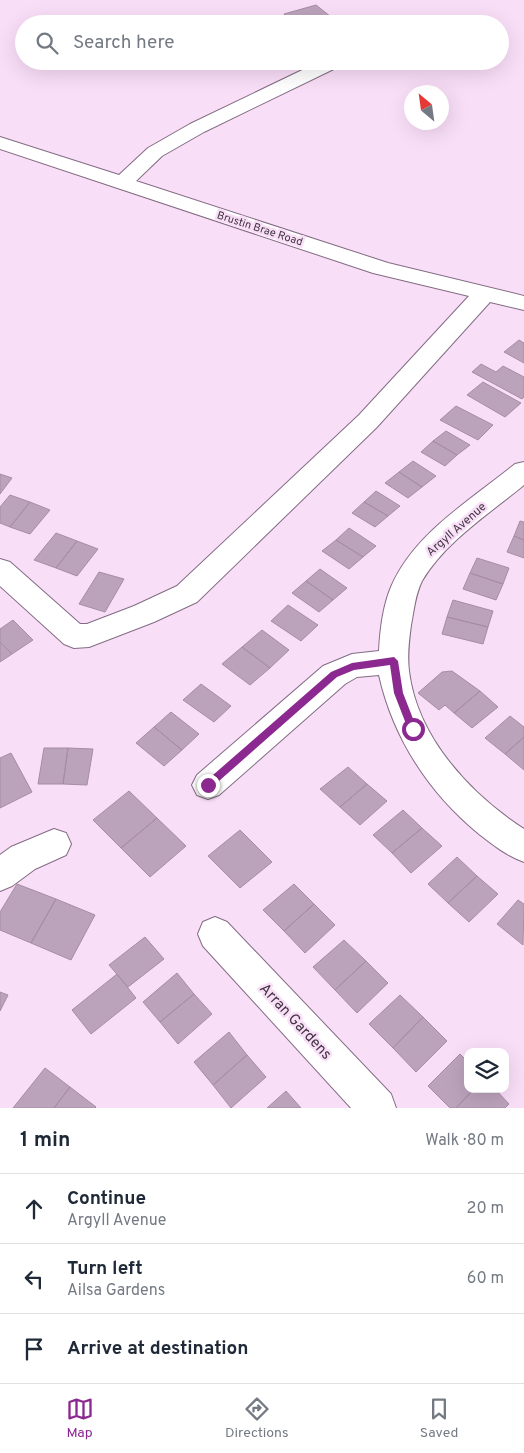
<!DOCTYPE html>
<meta charset="utf-8">
<style>
:root{--surface:#fff;--page:#f2f2f3;--text:#1f2937;--muted:#747a83;--line:#e0e1e3;--accent:#8c2990}
body{margin:0;font-family:Overpass,sans-serif;background:var(--page);color:var(--text)}
.controls{position:absolute;right:15px;bottom:15px;display:grid;overflow:hidden;border-radius:10px;box-shadow:0 5px 20px #0002}
.controls button{width:45px;height:45px;display:grid;place-items:center;padding:0;border:0;border-bottom:1px solid var(--line);background:var(--surface);color:var(--text);font:25px sans-serif}
.compass{position:absolute;left:404px;top:85px;width:45px;height:45px;border-radius:50%;background:var(--surface);box-shadow:0 5px 20px #0002;rotate:331deg}
.stop{position:absolute;width:15px;height:15px;margin:-11px;border:4px solid #8c2990;border-radius:50%;background:#fff}
.stop.end{background:#8c2990;border-color:#fff;box-shadow:0 1px 5px #0008}
.list{margin:0;padding:0;list-style:none}
h2{display:flex;justify-content:space-between;align-items:center;height:65px;margin:0;padding:0 20px;font-size:21px}
h2 small{font-size:16px;font-weight:400;color:var(--muted)}
.list li{display:grid;grid-template-columns:32px 1fr auto;gap:15px;align-items:center;box-sizing:border-box;height:70px;padding:0 20px;border-top:1px solid var(--line)}
.list b{display:block;font-size:19px;white-space:nowrap}
.list p{margin:0;font-size:16px;white-space:nowrap;color:var(--muted)}
.list em{font-size:16px;font-style:normal;color:var(--muted)}
.icon{flex:none;width:28px;height:28px;fill:none;stroke:currentColor;stroke-width:2;stroke-linecap:round;stroke-linejoin:round}
.map{position:relative;flex:none;width:524px;height:1108px;overflow:hidden}
.search{position:absolute;background:var(--surface);box-shadow:0 5px 20px #0002;left:15px;right:15px;top:15px;height:55px;display:flex;align-items:center;gap:12px;box-sizing:border-box;padding:0 18px;border-radius:28px;color:var(--muted);font-size:19px}
.sheet{height:275px;background:var(--surface)}
nav{display:flex;justify-content:space-around;align-items:center;box-sizing:border-box;height:70px;border-top:1px solid var(--line);background:var(--surface);font-size:14px;color:var(--muted)}
nav a{display:grid;justify-items:center;gap:2px}
nav .on{color:var(--accent)}
.map>svg:first-child{display:block}
</style>
<div class="map">
<svg width="524" height="1108" viewBox="0 0 524 1108">
<rect width="100%" height="100%" fill="#f9def8"/>
<!-- building -->
<path fill="#bca3bc" stroke="#a68da5" d="M316,5L340,24H296L284,14Z
M389,16L399,24H362L370,22Z
M519,340L524,343V363L504,352Z
M481,364L496,372L503,366L524,377V397L522,399L472,372Z
M483,382L521,403L505,417L467,395Z
M456,406L493,425L478,440L440,420Z
M446,431L470,445L457,455L433,441Z
M433,441L457,455L445,466L421,452Z
M413,461L436,476L422,487L399,472Z
M399,472L422,487L408,498L385,483Z
M0,474L12,478L0,494Z
M376,491L400,506L388,516L364,502Z
M10,495L30,502L10,527L0,523V507Z
M30,502L50,510L30,534L10,527Z
M364,502L388,516L375,527L352,513Z
M520,521L524,522V540L514,536Z
M349,528L376,546L363,557L336,540Z
M56,533L77,541L56,568L34,560Z
M514,536L524,540V558L507,552Z
M336,540L363,557L349,569L322,551Z
M77,541L98,549L77,576L56,568Z
M477,558L509,568L503,584L470,573Z
M320,569L347,588L333,600L306,581Z
M99,572L124,579L105,612L79,604Z
M470,573L503,584L496,600L463,589Z
M306,581L333,600L319,612L292,593Z
M453,600L493,611L488,627L447,617Z
M288,605L318,625L301,641L271,621Z
M447,617L488,627L483,644L442,634Z
M13,620L33,640L12,654L0,642V629Z
M262,630L289,650L270,668L242,647Z
M0,642L12,654L0,662Z
M242,647L270,668L250,685L222,664Z
M452,671L480,691L454,713L445,705L439,710L418,693L442,672Z
M201,684L231,706L214,722L183,700Z
M480,691L498,707L472,728L454,713Z
M171,712L199,734L182,750L154,727Z
M510,716L524,727V737L505,754L485,738Z
M154,727L182,750L164,766L136,743Z
M524,737V770L505,754Z
M44,748H68L63,784H38Z
M68,748L93,749L87,785L63,784Z
M11,753L32,792L0,808V758Z
M348,767L367,784L340,807L320,789Z
M367,784L387,801L360,825L340,807Z
M129,791L157,818L121,848L93,820Z
M403,810L422,828L392,853L373,835Z
M157,818L186,846L150,877L121,848Z
M422,828L442,846L411,873L392,853Z
M240,830L272,862L240,888L208,856Z
M457,857L477,876L448,903L428,884Z
M477,876L498,894L469,922L448,903Z
M17,884L56,899L31,943L0,930V912Z
M294,884L314,904L284,931L263,910Z
M56,899L95,915L71,960L31,943Z
M518,900L524,904L523,945L497,924Z
M314,904L335,925L305,953L284,931Z
M145,937L164,959L128,987L109,965Z
M344,940L366,961L335,990L313,967Z
M366,961L388,983L357,1013L335,990Z
M177,973L194,994L160,1022L143,1002Z
M117,974L136,998L91,1034L72,1010Z
M0,992L8,995L0,1011Z
M194,994L212,1014L178,1044L160,1022Z
M400,995L423,1017L393,1048L369,1024Z
M423,1017L447,1041L416,1072L393,1048Z
M229,1032L247,1055L213,1085L194,1062Z
M460,1054L468,1062V1089H474L456,1108H450L428,1086Z
M247,1055L266,1077L231,1108L213,1085Z
M45,1068L70,1087L54,1108H13Z
M70,1087L96,1107L95,1108H54Z
M474,1089H495L509,1104L505,1108H456Z
M286,1091L301,1108H267Z"/>
<g fill="none" stroke-linecap="round" stroke-linejoin="round">
<defs>
<path id="minor" d="M321,61H345L342,65L204,132L162,156L136,181L388,263L524,296V310L490,302L377,427L197,602L154,622L89,647L74,648L64,644L0,586V559L10,562L80,624H87L134,606L177,586L359,415L469,296L373,273L0,149V137L119,175L148,148L190,124Z
M524,462V485C489,514 446,541 422,581C415,595 414,610 411,625C409,640 407,655 409,671C417,737 470,794 524,829V862C507,856 493,845 479,834C429,793 393,738 379,675L357,677L345,684L219,795L208,799L197,795L192,785L197,775L323,666L352,654L379,651C380,630 383,606 391,587C414,533 471,500 515,464Z
M54,829L66,833L71,844L66,855L35,869L12,886L0,891V855L11,847Z
M215,917L227,922L391,1094L396,1108H351L203,946L198,934L203,922Z"/>
</defs>
<!-- minor casing -->
<use href="#minor" stroke="#836c83" stroke-width="2"/>
<!-- minor -->
<use href="#minor" fill="#fff" fill-rule="evenodd"/>
</g>
<!-- route -->
<path fill="#8c2990" d="M394,657L398,661L403,693L417,729L416,732L413,733L408,729L394,693L390,665L354,670L337,677L211,788H205V782L331,672L352,663Z"/>
<g text-anchor="middle" stroke-width="5" stroke-linejoin="round" paint-order="stroke">
<!-- far-street labels -->
<g font-size="11" fill="#403540" stroke="#f9def8">
<text transform="translate(260 228) rotate(18)" y="4">Brustin Brae Road</text>
</g>
<!-- street labels -->
<g font-size="12" fill="#403540" stroke="#f9def8">
<text transform="translate(456 529) rotate(-41)" y="4">Argyll Avenue</text>
</g>
<!-- near-street labels -->
<g font-size="15" fill="#403540" stroke="#f9def8">
<text transform="translate(296 1021) rotate(47)" y="5">Arran Gardens</text>
</g>
</g>
</svg>
<div class="controls">
<button><svg class="icon" aria-label="layers" viewBox="0 0 24 24"><path d="M12 4l9 5-9 5-9-5zM3 14l9 5 9-5"/></svg></button>
</div>
<svg class="compass" viewBox="-18 -18 36 36"><path d="M0-13l5 13h-10z" fill="#e53935"/><path d="M0 13l5-13h-10z" fill="#747a83"/></svg>
<div class="stop" style="left:413px;top:729px"></div>
<div class="stop end" style="left:208px;top:785px"></div>
<div class="search"><svg class="icon" aria-label="search" viewBox="0 0 24 24"><circle cx="10" cy="10" r="6"/><path d="M15 15l6 6"/></svg>Search here</div>
</div>
<section class="sheet">
<h2>1 min<small>Walk · 80 m</small></h2>
<ul class="list">
<li><svg class="icon" aria-label="ahead" viewBox="0 0 24 24"><path d="M12 20V5M6 11l6-6 6 6"/></svg><div><b>Continue</b><p>Argyll Avenue</p></div><em>20 m</em></li>
<li><svg class="icon" aria-label="left" viewBox="0 0 24 24"><path d="M17 20v-9H6M10 6l-5 5 5 5"/></svg><div><b>Turn left</b><p>Ailsa Gardens</p></div><em>60 m</em></li>
<li><svg class="icon" aria-label="arrive" viewBox="0 0 24 24"><path d="M6 21V4h12l-3 4 3 4H6"/></svg><div><b>Arrive at destination</b></div></li>
</ul>
</section>
<nav>
<a class="on"><svg class="icon" aria-label="map" viewBox="0 0 24 24"><path d="M3 6l6-2 6 2 6-2v14l-6 2-6-2-6 2zM9 4v14M15 6v14"/></svg>Map</a>
<a><svg class="icon" aria-label="directions" viewBox="0 0 24 24"><path d="M12 3l9 9-9 9-9-9zM9 14v-3h6M13 9l2 2-2 2"/></svg>Directions</a>
<a><svg class="icon" aria-label="saved" viewBox="0 0 24 24"><path d="M7 4h10v16l-5-4-5 4z"/></svg>Saved</a>
</nav>
